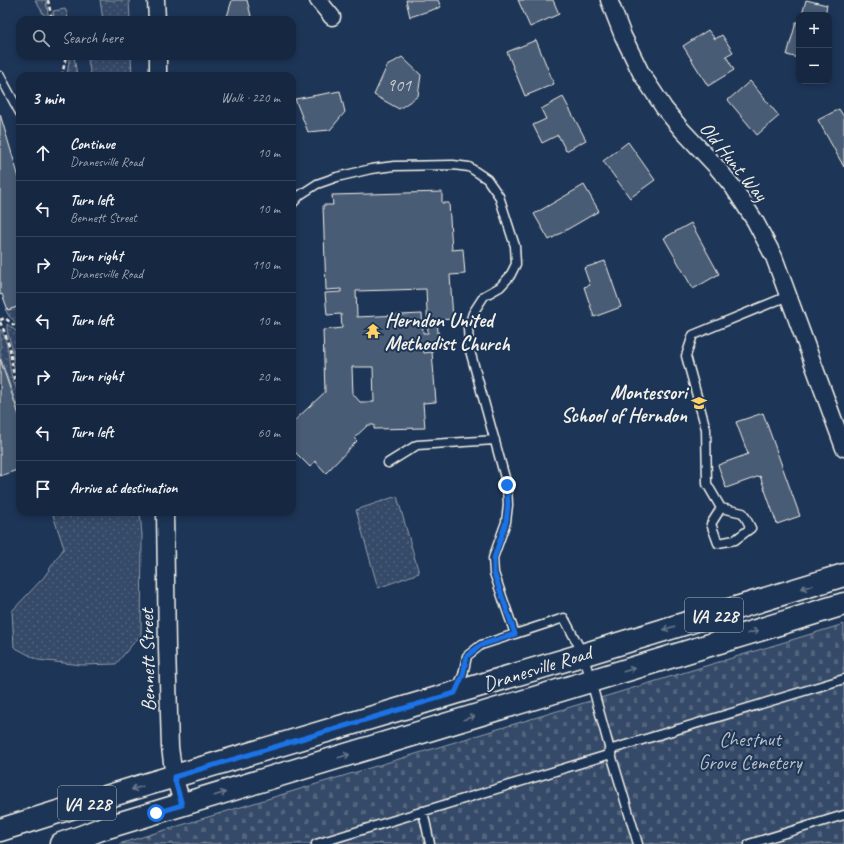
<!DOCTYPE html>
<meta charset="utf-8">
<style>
:root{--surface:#162841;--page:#1f3048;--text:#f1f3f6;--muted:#9ea6b1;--line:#35445a}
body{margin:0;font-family:Caveat,sans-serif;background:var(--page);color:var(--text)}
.controls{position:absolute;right:12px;top:12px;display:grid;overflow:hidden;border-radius:8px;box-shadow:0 2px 6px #0003}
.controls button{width:36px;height:36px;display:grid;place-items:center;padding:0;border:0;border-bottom:1px solid var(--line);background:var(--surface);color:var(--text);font:20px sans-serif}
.stop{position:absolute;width:12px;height:12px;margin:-9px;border:3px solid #1a73e8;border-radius:50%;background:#fff}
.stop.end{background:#1a73e8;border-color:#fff;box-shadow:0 1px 4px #0008}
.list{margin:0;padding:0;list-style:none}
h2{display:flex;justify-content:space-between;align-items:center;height:52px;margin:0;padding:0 16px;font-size:17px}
h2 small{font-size:13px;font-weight:400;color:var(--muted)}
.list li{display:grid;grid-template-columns:26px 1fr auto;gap:12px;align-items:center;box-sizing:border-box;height:56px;padding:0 16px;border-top:1px solid var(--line)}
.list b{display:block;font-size:15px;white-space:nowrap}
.list p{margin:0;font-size:13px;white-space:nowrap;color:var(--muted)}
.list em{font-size:13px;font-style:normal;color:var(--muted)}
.icon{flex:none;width:22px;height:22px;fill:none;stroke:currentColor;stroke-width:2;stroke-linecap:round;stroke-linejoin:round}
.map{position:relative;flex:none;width:844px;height:844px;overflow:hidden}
.search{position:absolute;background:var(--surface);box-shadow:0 2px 6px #0003;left:16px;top:16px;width:280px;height:44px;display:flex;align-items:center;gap:10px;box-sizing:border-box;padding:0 14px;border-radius:12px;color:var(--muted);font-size:15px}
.panel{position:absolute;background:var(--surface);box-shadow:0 2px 6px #0003;left:16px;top:72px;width:280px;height:444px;border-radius:12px}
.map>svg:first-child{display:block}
</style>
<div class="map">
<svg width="844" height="844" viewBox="0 0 844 844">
<defs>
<pattern id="green-dots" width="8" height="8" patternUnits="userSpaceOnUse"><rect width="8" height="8" fill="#354a67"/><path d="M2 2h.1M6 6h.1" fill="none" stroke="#53657d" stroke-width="1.8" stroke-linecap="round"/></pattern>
<pattern id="cemetery-stones" width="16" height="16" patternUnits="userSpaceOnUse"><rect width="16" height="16" fill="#354a67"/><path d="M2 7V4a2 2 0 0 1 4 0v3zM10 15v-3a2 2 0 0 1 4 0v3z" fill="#53657d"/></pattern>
</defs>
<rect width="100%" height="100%" fill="#1d3557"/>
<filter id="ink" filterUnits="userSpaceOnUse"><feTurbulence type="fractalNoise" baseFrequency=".025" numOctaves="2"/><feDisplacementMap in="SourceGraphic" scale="8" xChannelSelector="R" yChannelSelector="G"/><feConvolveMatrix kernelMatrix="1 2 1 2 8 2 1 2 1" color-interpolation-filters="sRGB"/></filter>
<g filter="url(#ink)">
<!-- green -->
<path fill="url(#green-dots)" stroke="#949ea8" d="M35,0H46L49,20H47Z
M100,0H129L130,20H103Z
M65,9L67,13L68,20H54L53,11Z
M69,56H74L77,76H67L69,61Z
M87,56H131L132,76H91Z
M20,306V327L9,316L5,309H7L8,310Z
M7,324L20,334V385C17,377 14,371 13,363C13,359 13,356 13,353C12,343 6,334 7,324Z
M0,329C14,348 4,375 20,393V415L0,356Z
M397,496L419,573L378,588L356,510Z
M52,512H140L142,535L141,637L136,640L116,664L82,665L38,660L14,647L12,611L44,577L64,548Z"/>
<!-- cemetery -->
<path fill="url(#cemetery-stones)" stroke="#949ea8" d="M844,624V844H119Z"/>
<!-- building -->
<path fill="#485b74" stroke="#f4f1e8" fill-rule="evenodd" d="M232,0H247L252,20H226Z
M406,0H438L441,7L410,17Z
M518,0H553L559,14L530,27Z
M806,0L827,5L825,15H802Z
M796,22H799V58L787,55Z
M708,30L715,39L722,35L733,52L726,56L734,70L708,86L683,46Z
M536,40L554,84L525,96L507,52Z
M402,57L421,75L418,96L399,109L374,95L387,66Z
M750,81L779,116L757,135L728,100Z
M340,91L345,112L330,130L308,132L295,99Z
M563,97L586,140L566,151L558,135L542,143L533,125L546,119L541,109Z
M839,109L844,117V167L818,120Z
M0,114L20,181V306L8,310L2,294L0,295Z
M628,142L655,180L630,198L603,161Z
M584,185L599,211L549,240L534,214Z
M442,192V203H449L452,250L463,249L465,274L450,275L453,319L437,320L439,344L423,345L424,353L432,352L436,402L423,403L425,428L374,429V425H368L354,438L357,441L326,473L315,461L310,467L292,449V444L294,442L292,440V423L325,392L323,330L342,328L341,314L327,315L325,293L341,292V289L326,290L323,205H333L332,195ZM426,289L428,333H423L422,314L357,317L356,291ZM352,367H373L374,402H360L353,394Z
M691,223L719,274L693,289L664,238Z
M605,261L621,307L594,317L584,287L590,285L584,268Z
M0,359L20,418V469L0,476Z
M763,413L800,516L777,524L760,476L726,488L718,465L748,454L736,422Z"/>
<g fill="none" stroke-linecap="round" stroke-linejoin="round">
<defs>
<path id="service" d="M0,76L20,113
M292,204L300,195L317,184L337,177L371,169L394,166L453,165L469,167L487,179L499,196L515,246L516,264L510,276L500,287L484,296L473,313L468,328L469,347L507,485L508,505L506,522L493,558L494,573L515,634
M388,463L417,445L495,440
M721,508L711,524L718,543L735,540L751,528L743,513L721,508L707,484L706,429L686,356L693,335L788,296
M457,688L463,675L467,656L481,645L564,618L583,654L591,681L611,754L638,844
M609,750L844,679
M423,811L430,844
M316,844L611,754
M749,844L844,815"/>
<path id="minor" d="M156,0L157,20
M318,0L332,17
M609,0L623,36L641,73L664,108L682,130L714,164L733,187L755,221L774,257L844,448
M158,56V76
M165,512L167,648L170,747L174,777L183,805"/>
<path id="primary" d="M0,830L148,784L592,652L844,575
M61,844L81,837L101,829L713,644L844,604"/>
</defs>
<!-- service casing -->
<use href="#service" stroke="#f4f1e8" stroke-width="11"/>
<!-- minor casing -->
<use href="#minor" stroke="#f4f1e8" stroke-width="19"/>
<!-- primary casing -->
<use href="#primary" stroke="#f4f1e8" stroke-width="25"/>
<!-- path -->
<path stroke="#f4f1e8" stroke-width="2.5" stroke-dasharray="4 3" stroke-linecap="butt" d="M48,0L52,20
M62,76L66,56
M0,320L5,318L20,330
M0,322L5,333L10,349L14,378L20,389"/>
<!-- service -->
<use href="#service" stroke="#1d3557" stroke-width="8"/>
<!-- minor -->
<use href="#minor" stroke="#1d3557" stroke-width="16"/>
<!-- primary -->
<use href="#primary" stroke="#1d3557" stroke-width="22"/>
</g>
<!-- one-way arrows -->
<defs><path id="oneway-shaft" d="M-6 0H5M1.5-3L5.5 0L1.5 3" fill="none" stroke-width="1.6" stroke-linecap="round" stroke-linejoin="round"/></defs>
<g stroke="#68778a">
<use href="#oneway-shaft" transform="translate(807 587) rotate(163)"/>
<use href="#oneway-shaft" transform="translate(669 628) rotate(163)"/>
<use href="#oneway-shaft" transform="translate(753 632) rotate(-17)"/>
<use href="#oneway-shaft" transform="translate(629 670) rotate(-17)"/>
<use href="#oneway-shaft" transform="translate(469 718) rotate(-17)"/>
<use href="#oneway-shaft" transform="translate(344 756) rotate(-17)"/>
<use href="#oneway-shaft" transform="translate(137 788) rotate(163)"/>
<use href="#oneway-shaft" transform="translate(220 794) rotate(-17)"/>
</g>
</g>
<g fill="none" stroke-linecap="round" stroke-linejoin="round" filter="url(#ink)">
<!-- route -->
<path stroke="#1a73e8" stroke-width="5" d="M156,813L182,805L174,777L455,693L463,675L467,656L481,645L515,634L494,573V558L506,522L508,505L507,485"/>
</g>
<!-- icons -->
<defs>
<symbol id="temple-bare" viewBox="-9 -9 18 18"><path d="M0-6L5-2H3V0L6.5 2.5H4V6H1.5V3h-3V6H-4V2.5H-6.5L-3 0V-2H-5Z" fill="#ffd166" stroke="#1d3557" stroke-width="2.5" paint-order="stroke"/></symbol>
<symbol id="school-bare" viewBox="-9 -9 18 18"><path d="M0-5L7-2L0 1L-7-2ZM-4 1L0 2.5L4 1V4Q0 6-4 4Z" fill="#ffd166" stroke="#1d3557" stroke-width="2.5" paint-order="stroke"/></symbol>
</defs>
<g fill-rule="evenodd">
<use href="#temple-bare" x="362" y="320" width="22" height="22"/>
<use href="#school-bare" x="688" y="392" width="22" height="22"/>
</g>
<g text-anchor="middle" stroke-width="4" stroke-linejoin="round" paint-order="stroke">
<!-- number labels -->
<g font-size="18" fill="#c9cccb">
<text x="399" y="91">901</text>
</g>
<!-- shield labels -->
<g fill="#1d3557" stroke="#b4b9bc" stroke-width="1">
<rect x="685" y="598" width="58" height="34" rx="3"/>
<rect x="58" y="786" width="58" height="34" rx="3"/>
</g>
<g font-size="19" font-weight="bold" fill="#f4f1e8">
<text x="714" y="622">VA 228</text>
<text x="87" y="810">VA 228</text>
</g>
<!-- street labels -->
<g font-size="20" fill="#f4f1e8" stroke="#1d3557">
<text transform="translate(734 161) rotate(51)" y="7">Old Hunt Way</text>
<text transform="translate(147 660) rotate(-91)" y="7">Bennett Street</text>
<text transform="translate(537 668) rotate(-17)" y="7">Dranesville Road</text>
</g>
<!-- poi labels -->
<g font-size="20" font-weight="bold" fill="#f4f1e8" stroke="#1d3557" text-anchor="start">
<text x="385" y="327">Herndon United<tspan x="385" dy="23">Methodist Church</tspan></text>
<text x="687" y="399" text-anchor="end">Montessori<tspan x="687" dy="23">School of Herndon</tspan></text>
</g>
<!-- park labels -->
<g font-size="20" fill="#bbbfc1" stroke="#1d3557">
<text x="750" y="746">Chestnut<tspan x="750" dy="23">Grove Cemetery</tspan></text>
</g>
</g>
</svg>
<div class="controls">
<button>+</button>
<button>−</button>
</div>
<div class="stop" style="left:156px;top:813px"></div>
<div class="stop end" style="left:507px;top:485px"></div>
<div class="search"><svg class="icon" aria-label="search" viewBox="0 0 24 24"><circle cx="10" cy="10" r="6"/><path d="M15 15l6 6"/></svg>Search here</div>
<section class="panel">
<h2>3 min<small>Walk · 220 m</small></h2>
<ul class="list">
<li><svg class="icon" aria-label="ahead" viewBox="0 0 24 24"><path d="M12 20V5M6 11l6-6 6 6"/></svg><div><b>Continue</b><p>Dranesville Road</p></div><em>10 m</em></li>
<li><svg class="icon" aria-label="left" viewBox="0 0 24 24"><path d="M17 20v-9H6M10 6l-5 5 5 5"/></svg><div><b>Turn left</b><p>Bennett Street</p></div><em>10 m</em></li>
<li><svg class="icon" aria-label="right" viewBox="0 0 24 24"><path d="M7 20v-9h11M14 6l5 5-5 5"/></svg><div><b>Turn right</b><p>Dranesville Road</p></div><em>110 m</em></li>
<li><svg class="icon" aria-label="left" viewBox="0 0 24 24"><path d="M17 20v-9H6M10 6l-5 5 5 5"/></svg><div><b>Turn left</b></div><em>10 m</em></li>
<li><svg class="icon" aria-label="right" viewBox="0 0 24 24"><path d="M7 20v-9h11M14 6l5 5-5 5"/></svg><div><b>Turn right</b></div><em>20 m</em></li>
<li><svg class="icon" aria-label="left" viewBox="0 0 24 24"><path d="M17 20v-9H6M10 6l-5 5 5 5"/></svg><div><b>Turn left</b></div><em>60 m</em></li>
<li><svg class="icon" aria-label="arrive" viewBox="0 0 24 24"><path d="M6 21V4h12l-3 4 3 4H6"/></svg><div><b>Arrive at destination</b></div></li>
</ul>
</section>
</div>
